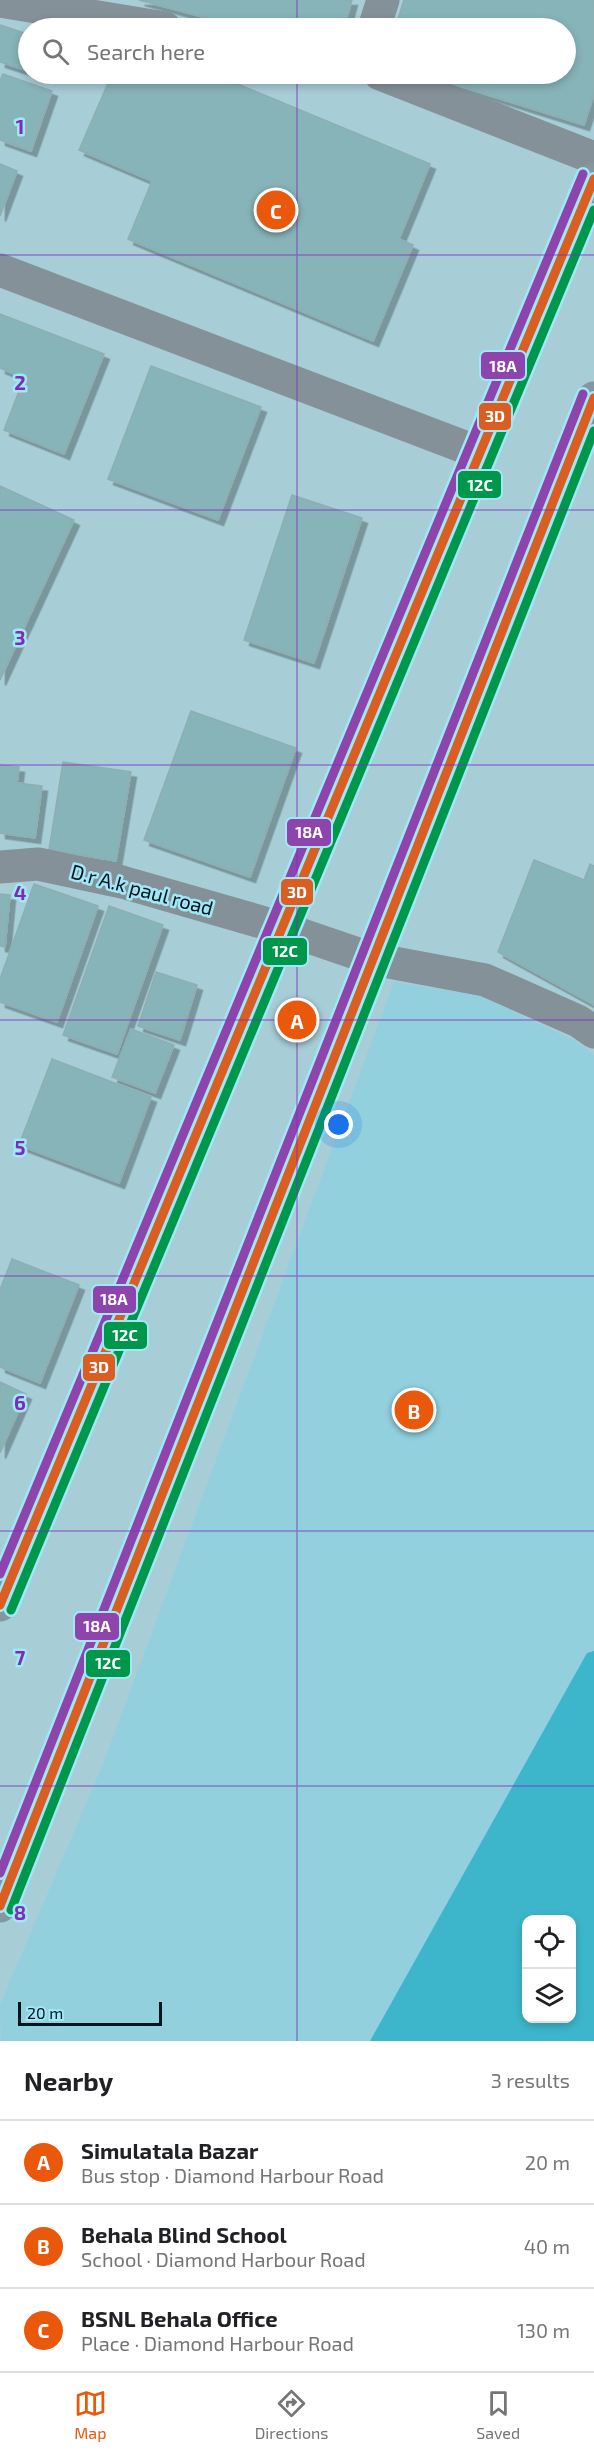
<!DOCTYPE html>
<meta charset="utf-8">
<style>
:root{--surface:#fff;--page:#f6f6f6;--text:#202124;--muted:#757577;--line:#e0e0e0;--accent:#ea580c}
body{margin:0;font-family:"Exo 2",sans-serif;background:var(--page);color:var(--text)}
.controls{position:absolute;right:18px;bottom:18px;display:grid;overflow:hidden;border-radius:12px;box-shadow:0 3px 9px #0003}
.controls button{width:54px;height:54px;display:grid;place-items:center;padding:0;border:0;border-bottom:2px solid var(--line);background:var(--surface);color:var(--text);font:30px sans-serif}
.scale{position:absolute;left:18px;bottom:15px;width:144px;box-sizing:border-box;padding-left:6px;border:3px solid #00141a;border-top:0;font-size:16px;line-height:21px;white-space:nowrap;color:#00141a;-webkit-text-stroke:4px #a0e7f7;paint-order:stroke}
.you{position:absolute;left:339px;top:1125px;width:21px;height:21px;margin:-15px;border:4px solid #fff;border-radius:50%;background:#1a73e8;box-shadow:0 0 0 9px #1a73e833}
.badge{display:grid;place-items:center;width:39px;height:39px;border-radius:50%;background:var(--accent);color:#fff;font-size:20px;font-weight:700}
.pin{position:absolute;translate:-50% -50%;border:3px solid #fff;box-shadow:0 2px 6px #0006}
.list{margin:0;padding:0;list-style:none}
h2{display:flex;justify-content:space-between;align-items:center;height:78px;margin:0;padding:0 24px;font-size:26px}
h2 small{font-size:20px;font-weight:400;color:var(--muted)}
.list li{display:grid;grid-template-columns:39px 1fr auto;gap:18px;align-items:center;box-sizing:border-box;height:84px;padding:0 24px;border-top:2px solid var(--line)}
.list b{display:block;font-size:22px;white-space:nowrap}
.list p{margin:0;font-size:20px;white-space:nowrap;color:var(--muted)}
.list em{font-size:20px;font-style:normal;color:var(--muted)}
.icon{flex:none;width:33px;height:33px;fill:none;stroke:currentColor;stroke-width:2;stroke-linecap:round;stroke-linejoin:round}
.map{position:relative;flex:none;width:594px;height:2041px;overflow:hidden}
.search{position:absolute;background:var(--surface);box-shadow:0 3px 9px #0003;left:18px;right:18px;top:18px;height:66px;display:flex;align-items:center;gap:15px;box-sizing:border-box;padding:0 21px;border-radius:33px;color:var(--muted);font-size:22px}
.sheet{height:330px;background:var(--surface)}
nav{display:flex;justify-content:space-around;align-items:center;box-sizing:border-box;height:84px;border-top:2px solid var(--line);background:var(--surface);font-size:16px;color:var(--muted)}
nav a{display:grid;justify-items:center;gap:3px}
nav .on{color:var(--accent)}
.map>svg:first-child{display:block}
</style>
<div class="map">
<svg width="594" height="2041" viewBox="0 0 594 2041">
<defs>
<filter id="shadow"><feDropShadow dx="5.5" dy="5.5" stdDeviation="0" flood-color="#0004"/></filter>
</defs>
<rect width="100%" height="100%" fill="#a7cdd6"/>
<!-- built -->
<path fill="#92d0de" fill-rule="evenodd" d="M394,982L479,995L579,1043L594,1055V2041H1L0,2005L103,1764ZM526,1920H572V2018H526Z"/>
<!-- water -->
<path fill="#3db6cb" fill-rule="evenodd" d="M594,1651V2041H370L587,1653ZM526,1920H572V2018H526Z"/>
<!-- building -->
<path fill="#87b4b8" stroke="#8faeb2" stroke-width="1.5" filter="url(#shadow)" d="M139,0H352L344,28H245Z
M404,0H594V94L584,125L421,74H566V28H395Z
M0,25L28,34V71L0,62Z
M3,74L52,91L31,151L0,140V81Z
M112,74H214L430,164L399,239L413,245L373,341L128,239L152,181L79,150Z
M0,164L17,171L0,216Z
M0,314L104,354L64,454L4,430L24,378L0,368Z
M151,366L261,407L218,520L108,479Z
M0,486L74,520L0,680Z
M292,495L362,518L314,663L244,640Z
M191,711L296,748L250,877L144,840Z
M63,762L131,772L116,861L49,850Z
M0,765L19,767L17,783L42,786L35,838L0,833Z
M534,860L584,880L590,864L594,866V1005L498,952Z
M34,884L98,906L57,1022L0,1002V979Z
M0,894L10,895L5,947L0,946Z
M109,906L163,925L117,1054L63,1035Z
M156,972L197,985L180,1040L138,1026Z
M131,1029L174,1045L155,1093L112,1077Z
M52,1059L151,1097L119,1183L19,1145Z
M12,1259L79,1285L40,1383L0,1367V1290Z
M0,1382L26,1394L0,1453Z"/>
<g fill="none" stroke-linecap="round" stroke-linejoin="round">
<!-- minor -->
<path stroke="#849198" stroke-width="33" d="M0,1L165,28
M374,28L383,0
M380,74L594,158
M0,270L480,453
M0,867L38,864L122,882L282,928L373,959L485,980L578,1021L594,1032"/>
<!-- highway -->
<path stroke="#8297a0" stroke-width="33" d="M0,1605L594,179
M0,1906L594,398"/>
<defs>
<path id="bus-1" d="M0,1605L594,179
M0,1906L594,398"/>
<path id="bus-2" d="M11,1610L594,210
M11,1910L594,431"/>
<path id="bus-3" d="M0,1574L583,174
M0,1873L583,394"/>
</defs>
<!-- bus-1 casing -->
<use href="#bus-1" stroke="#a0e7f7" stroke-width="14"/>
<!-- bus-2 casing -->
<use href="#bus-2" stroke="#a0e7f7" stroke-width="14"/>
<!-- bus-3 casing -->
<use href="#bus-3" stroke="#a0e7f7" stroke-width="14"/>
<!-- bus-1 -->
<use href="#bus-1" stroke="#da5d21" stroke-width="9"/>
<!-- bus-2 -->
<use href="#bus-2" stroke="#00974c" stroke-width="9"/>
<!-- bus-3 -->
<use href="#bus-3" stroke="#8e44ad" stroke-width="9"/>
</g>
<!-- grid -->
<path fill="none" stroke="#7b2cbf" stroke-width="1.5" stroke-opacity="0.55" d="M297,0V28M297,74V2041M0,255H594M0,510H594M0,765H594M0,1020H594M0,1276H594M0,1531H594M0,1786H594"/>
<g text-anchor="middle" stroke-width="5" stroke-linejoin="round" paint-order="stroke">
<!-- street labels -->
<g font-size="20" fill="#00141a" stroke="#a0e7f7">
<text transform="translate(142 890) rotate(15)" y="7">D.r A.k paul road</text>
</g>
</g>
<g font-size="20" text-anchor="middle" font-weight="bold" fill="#7b2cbf" stroke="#a0e7f7" stroke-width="5" stroke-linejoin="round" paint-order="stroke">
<text x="20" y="134">1</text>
<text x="20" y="390">2</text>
<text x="20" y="645">3</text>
<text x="20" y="900">4</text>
<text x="20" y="1155">5</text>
<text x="20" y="1410">6</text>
<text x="20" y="1665">7</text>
<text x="20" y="1920">8</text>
</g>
<g stroke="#a0e7f7" stroke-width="2">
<rect x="480" y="351" width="46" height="29" rx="6" fill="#8e44ad"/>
<rect x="478" y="402" width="34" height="29" rx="6" fill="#da5d21"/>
<rect x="457" y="470" width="45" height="29" rx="6" fill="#00974c"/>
<rect x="286" y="818" width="46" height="29" rx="6" fill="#8e44ad"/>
<rect x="280" y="878" width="34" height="28" rx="6" fill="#da5d21"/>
<rect x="262" y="937" width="46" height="29" rx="6" fill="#00974c"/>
<rect x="92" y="1285" width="45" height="29" rx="6" fill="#8e44ad"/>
<rect x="103" y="1321" width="45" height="29" rx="6" fill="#00974c"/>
<rect x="82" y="1353" width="34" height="29" rx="6" fill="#da5d21"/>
<rect x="74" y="1612" width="46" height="29" rx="6" fill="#8e44ad"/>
<rect x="85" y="1649" width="46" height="29" rx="6" fill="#00974c"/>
</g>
<g font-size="16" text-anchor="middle" font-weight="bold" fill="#fff">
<text x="503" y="372">18A</text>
<text x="495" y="422">3D</text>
<text x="480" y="491">12C</text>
<text x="309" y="838">18A</text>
<text x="297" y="898">3D</text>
<text x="285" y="957">12C</text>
<text x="114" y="1305">18A</text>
<text x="125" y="1341">12C</text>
<text x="99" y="1373">3D</text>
<text x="97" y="1632">18A</text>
<text x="108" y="1669">12C</text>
</g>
</svg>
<div class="controls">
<button><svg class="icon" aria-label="locate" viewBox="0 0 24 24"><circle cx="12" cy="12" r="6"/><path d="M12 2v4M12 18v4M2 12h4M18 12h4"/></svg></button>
<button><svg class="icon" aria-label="layers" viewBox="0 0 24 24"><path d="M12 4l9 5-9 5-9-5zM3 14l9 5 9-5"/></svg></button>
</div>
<div class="scale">20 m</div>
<div class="you"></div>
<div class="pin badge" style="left:297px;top:1020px">A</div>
<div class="pin badge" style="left:414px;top:1410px">B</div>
<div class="pin badge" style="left:276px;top:210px">C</div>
<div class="search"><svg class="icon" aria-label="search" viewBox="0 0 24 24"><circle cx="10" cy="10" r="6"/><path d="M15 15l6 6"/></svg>Search here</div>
</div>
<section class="sheet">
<h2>Nearby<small>3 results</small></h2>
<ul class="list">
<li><span class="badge">A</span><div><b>Simulatala Bazar</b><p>Bus stop · Diamond Harbour Road</p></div><em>20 m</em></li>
<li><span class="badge">B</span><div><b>Behala Blind School</b><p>School · Diamond Harbour Road</p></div><em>40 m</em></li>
<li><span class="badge">C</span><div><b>BSNL Behala Office</b><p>Place · Diamond Harbour Road</p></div><em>130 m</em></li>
</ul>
</section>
<nav>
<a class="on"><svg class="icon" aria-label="map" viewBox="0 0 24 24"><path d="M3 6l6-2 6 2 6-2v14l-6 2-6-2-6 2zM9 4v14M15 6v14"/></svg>Map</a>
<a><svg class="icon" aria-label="directions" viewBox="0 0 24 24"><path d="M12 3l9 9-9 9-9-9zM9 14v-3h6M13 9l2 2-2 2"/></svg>Directions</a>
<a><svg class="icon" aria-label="saved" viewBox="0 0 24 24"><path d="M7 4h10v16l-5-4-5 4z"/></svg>Saved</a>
</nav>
